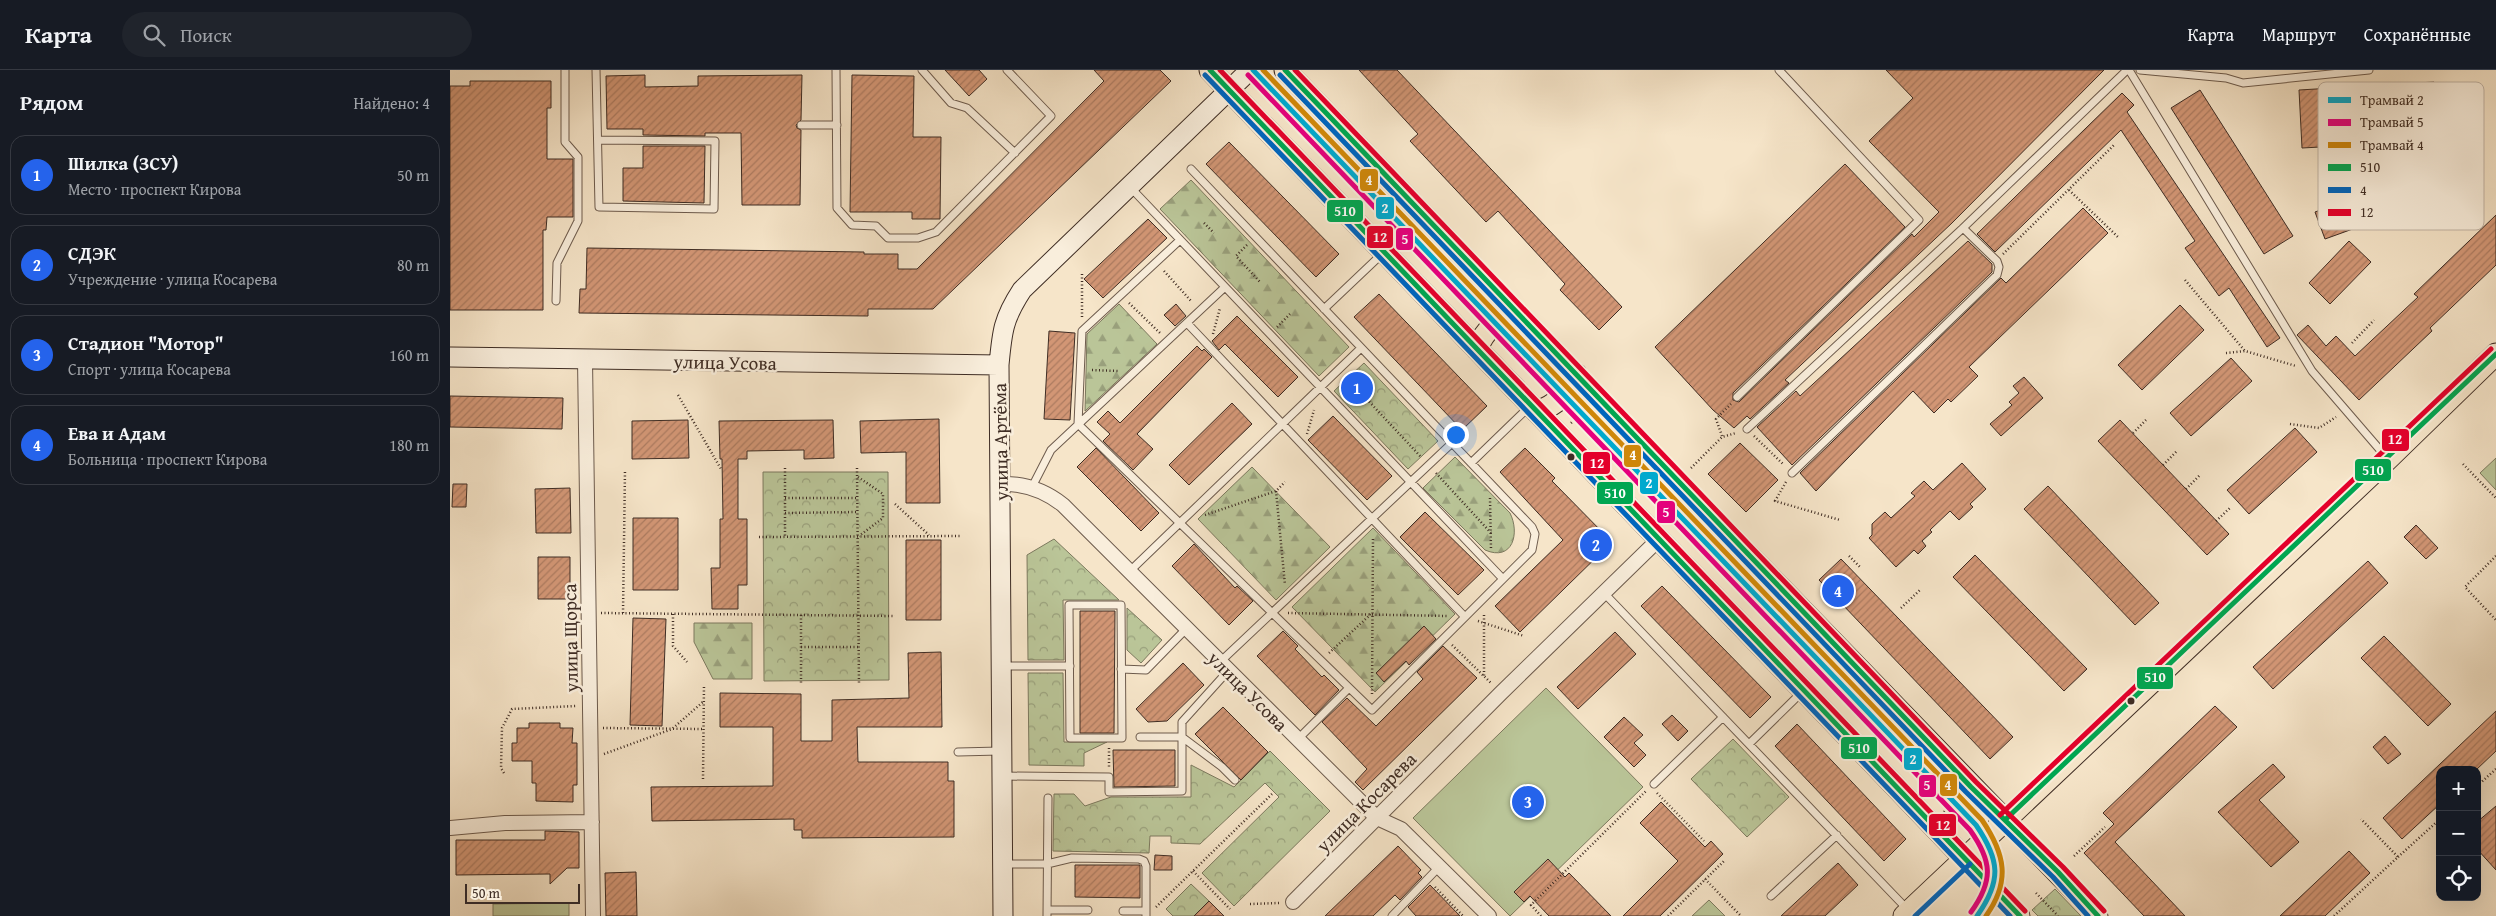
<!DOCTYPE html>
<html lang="ru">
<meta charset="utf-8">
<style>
:root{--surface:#171b24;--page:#20242c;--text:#f1f3f6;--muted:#9ea1a6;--line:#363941;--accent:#2563eb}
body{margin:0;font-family:"Gentium Book Plus",serif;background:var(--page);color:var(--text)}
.controls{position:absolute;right:15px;bottom:15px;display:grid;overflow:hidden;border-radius:10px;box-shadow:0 5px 20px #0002}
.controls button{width:45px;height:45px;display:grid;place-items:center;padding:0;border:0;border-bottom:1px solid var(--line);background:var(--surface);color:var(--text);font:25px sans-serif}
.scale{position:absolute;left:15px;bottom:12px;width:115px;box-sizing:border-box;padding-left:5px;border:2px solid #3f2d24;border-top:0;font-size:14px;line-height:18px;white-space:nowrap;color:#3f2d24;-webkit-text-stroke:4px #f9eedc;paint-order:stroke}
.you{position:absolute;left:1005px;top:364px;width:18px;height:18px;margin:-12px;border:4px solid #fff;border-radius:50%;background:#1a73e8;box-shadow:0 0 0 8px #1a73e833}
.badge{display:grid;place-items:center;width:32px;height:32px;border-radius:50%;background:var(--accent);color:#fff;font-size:16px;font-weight:700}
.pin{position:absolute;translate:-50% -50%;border:2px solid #fff;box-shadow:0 1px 5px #0006}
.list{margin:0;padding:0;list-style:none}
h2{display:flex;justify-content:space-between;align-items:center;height:65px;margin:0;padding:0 20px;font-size:21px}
h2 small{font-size:16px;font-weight:400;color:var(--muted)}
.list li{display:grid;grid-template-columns:32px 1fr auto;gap:15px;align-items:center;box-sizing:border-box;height:80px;margin:0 10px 10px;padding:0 10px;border:1px solid var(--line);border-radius:15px}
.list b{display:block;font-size:19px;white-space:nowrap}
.list p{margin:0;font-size:16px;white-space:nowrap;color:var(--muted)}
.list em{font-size:16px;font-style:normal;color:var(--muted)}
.icon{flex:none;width:28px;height:28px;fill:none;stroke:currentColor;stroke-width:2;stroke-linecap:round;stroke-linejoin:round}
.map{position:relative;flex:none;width:2046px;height:846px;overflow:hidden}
header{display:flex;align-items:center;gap:30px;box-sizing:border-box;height:70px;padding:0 25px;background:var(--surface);border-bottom:1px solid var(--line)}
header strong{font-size:24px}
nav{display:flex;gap:28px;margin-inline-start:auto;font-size:18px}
.search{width:350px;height:45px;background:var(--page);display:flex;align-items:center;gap:12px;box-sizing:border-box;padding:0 18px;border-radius:28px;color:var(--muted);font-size:19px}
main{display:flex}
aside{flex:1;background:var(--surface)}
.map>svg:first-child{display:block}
</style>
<header>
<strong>Карта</strong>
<div class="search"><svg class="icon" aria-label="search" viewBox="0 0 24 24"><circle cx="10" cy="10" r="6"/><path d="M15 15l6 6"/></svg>Поиск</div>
<nav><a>Карта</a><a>Маршрут</a><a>Сохранённые</a></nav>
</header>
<main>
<aside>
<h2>Рядом<small>Найдено: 4</small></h2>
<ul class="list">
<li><span class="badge">1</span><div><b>Шилка (ЗСУ)</b><p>Место · проспект Кирова</p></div><em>50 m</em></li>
<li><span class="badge">2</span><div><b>СДЭК</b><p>Учреждение · улица Косарева</p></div><em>80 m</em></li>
<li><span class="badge">3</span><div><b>Стадион &quot;Мотор&quot;</b><p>Спорт · улица Косарева</p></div><em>160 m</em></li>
<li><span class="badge">4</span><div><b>Ева и Адам</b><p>Больница · проспект Кирова</p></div><em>180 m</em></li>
</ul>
</aside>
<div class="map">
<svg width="2046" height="846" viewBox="0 0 2046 846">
<defs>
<pattern id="forest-firs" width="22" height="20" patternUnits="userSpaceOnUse" patternTransform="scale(1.25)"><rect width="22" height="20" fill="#bac598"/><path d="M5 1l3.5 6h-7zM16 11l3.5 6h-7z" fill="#99a07c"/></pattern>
<pattern id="park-crowns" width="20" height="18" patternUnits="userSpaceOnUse" patternTransform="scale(1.25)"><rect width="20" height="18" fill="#bac598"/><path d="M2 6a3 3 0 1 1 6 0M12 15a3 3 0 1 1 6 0" fill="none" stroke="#99a07c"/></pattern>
<pattern id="building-hatch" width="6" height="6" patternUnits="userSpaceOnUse" patternTransform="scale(1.25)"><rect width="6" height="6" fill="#d29675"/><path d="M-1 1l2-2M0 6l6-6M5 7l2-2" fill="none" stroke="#ac7b60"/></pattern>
</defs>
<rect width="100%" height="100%" fill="#f6e5c9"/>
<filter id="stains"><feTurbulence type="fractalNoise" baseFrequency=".004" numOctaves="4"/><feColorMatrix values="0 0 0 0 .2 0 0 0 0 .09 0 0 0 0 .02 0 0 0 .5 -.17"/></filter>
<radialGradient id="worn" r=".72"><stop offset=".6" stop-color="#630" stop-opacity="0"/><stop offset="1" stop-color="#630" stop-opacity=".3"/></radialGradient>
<!-- green -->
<path fill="#bac598" stroke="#7c795e" d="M2046,388V420L2030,403Z
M1096,618L1193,717L1060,846L963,748Z
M1259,830L1275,846H1242Z
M119,833V846H43V834Z"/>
<!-- forest -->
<path fill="url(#forest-firs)" stroke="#7c795e" d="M741,110L899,277L869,306L710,139Z
M669,234L707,274L635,341L637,264Z
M1005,387L1060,443C1070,463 1063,492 1035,480L973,418Z
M802,397L880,477L826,530L748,449Z
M923,458L1005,544L925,622L842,537Z
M244,553H302V609H263L244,572Z"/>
<!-- park -->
<path fill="url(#park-crowns)" stroke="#7c795e" d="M914,293L988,371L958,399L884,321Z
M313,402H438L439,610L314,611Z
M604,469L669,530H613L614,590H578L577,485Z
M677,538L712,570L691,593L677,580Z
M578,603H613L614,672H657L634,683V696L579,695Z
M1283,669L1339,727L1297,767L1241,709Z
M820,681L880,741L784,836L752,803L829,727L815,713L750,774L721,773V766H700L699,783L603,781L604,724H624L635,736L661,727H741V695L784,717Z
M741,814L759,831L744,846H723L716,839Z
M1605,819L1631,846H1588L1582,840Z"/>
<!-- building -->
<path fill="url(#building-hatch)" stroke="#3f2d24" d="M495,0H529L537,9L519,26Z
M644,0H710L721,11L483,239H418V246L129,243L130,219H136L137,178L414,182V184H448V199H467L654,11Z
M909,0H947L1172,237L1149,260L1110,220L1115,214L1048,141L1036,152L960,71L968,64Z
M1436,0H1654L1502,153L1335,310L1339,313L1300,349L1297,346L1284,358L1263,340L1205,277L1395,94L1455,157L1283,323V330L1289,332L1462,164L1464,167L1489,142L1419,71L1463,28Z
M195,5V17L248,16V6L352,5L351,50L346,55L347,58L351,60L350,135H292L291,63H255V66L193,65V59H157L156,6Z
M402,5L464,6L463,67H491L490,149H462V142H400Z
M20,11H101V38H97V89H123V147H97L96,160H93V240H0V16H20Z
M1984,12L1985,34L2016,32L2018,69L1852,78L1849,20Z
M1750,20L1843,166L1814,184L1721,38Z
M1672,23L1684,35L1677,42L1830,268L1817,277L1779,218L1769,226L1735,178L1745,171L1671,60L1545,182L1527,164Z
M779,72L889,184L866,207L756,94Z
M193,76H255L254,133L173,131V98H193Z
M1922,121L1927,134L1977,132V148L1947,149V143L1875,169L1865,142Z
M1633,138L1658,163L1519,297L1528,306L1501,332L1498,329L1484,343L1463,321L1366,421L1350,403L1551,208L1556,213Z
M2046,145V195L1980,258L1982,261L1909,330L1847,265L1858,255L1876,276L1886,266L1905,286L1968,227L1964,224Z
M698,149L717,168L653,228L634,209Z
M1518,171L1542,194V202L1342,395L1307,357L1346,321L1350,326Z
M1899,171L1921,192L1880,234L1859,213Z
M929,224L1037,336L1012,360L904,247Z
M726,234L736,246L725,256L714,245Z
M1730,235L1754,260L1692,320L1668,295Z
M787,246L848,307L828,327L775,274L769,280L762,271Z
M599,261L625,263L620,350L594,349Z
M747,276L752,281L754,279L762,287L687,364L703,379L683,400L653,371L660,364L647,352L658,341L670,353Z
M1781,288L1802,311L1741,366L1720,343Z
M1574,307L1593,328L1551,366L1540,354L1562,335L1559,332L1569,323L1563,316Z
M0,326L113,328L112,359L0,357Z
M782,333L802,354L739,415L719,395Z
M883,346L942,406L917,430L858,370Z
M489,349L490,433H456V382L411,383L410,351Z
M238,350L239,388L182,389V351Z
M383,350L384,388L354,389V380L297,381V389H288V449H297V515H288V539H262L261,498H270V449H273L272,389H270L269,351Z
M1670,350L1779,464L1757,485L1648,371Z
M1845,358L1867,382L1799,444L1777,420Z
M1290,373L1328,410L1296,442L1258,404Z
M646,378L709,443L691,461L627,397Z
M1075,378L1105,408L1102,411L1162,472L1070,562L1045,536L1113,470L1050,402Z
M1512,393L1536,419L1520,434L1523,437L1509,450L1500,441L1480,460L1482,462L1472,471L1476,476L1468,484L1464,480L1446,497L1419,468L1422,465V454L1435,442L1441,448L1465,426L1461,423L1474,411L1483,420Z
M3,414H17L16,437H2Z
M1598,416L1709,533L1685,555L1574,439Z
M120,418L121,463H86L85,419Z
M975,442L1034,500L1008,525L950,467Z
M183,448H228V520H183Z
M1966,455L1988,478L1976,489L1954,467Z
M456,470H491V550H456Z
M744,474L785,518L787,516L803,531L779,555L722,496Z
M1525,485L1637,599L1614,621L1503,507Z
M88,487H120V529H88Z
M1391,489L1563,667L1540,689L1369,510Z
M1918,491L1938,513L1823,619L1803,597Z
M1212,516L1321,627L1300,648L1191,536Z
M630,541H665L664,663H630Z
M183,548L216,549L212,656L180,655Z
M974,556L986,569L959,595L956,591L934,612L926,603Z
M833,561L848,576L845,579L872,607L874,605L889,620L865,645L807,586Z
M1165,562L1186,584L1128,639L1107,617Z
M1934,566L2001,634L1978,656L1911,588Z
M993,576L1027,608L913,720L905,712L917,699L872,652L897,628L926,656L973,609L967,602Z
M491,582L492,657H407L408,692H498V711H504V767L352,768V760H344V749L202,751L201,717L323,716V657H270V623L351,624V671H382V630L459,628L458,583Z
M733,593L754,615L717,651L698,652L686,639Z
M1765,636L1787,657L1665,772L1735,846H1694L1634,783L1664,754L1653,743Z
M773,637L818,682L791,710L745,664Z
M2046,641V681L2026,700H1990V734L1952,769L1933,748Z
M1222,645L1238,661L1228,671L1212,654Z
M1174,647L1193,665L1184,673L1196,685L1184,697L1154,667Z
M79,653H110V658H123L122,673H127V715H123V732L86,731V713H82V691H62V673H67V658H79Z
M1347,654L1456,769L1434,791L1325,676Z
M1935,666L1951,684L1938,694L1923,677Z
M663,680H725V716L664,717Z
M1823,694L1835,707L1809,730L1849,772L1821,797L1768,742Z
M1211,732L1255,777L1261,771L1273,784L1210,846H1173L1228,791L1190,753Z
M2046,736V800L2027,779V752Z
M95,761L129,762V798H117L100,814V804L6,805V770H95Z
M948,776L971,800L968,803L972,807L950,830L945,825L923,846H875Z
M1899,781L1920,803L1875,846H1830Z
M705,785L722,786V800H704Z
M1098,789L1115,807L1119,803L1161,846H1099L1080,826L1074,832L1064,822Z
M1388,793L1408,815L1375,846H1331Z
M625,795H690V828L625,827Z
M186,802L187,846H156L155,803Z
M980,815L1010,846H966L958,837Z
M759,831L774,846H744Z"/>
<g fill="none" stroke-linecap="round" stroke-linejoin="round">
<defs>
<path id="lane" d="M146,0L149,137L264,139L265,71L148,70
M386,0L387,138L402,155L426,156L438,168H468L486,162L601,46L557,0
M472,0L501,33L517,38L565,83
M1679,0L1862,301L1937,388
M1690,0L1776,8L1793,13L1919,0
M351,55H387
M680,117L1053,509
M730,170L632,261L628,354L922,640L1082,480L1085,464L1082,457L741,99
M106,231L107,193L128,151V87L115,72V0
M874,239L932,184
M737,253L1015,547
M1287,327L1469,150L1329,0
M1297,359L1513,158L1677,0
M1021,393L1080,336
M1342,403L1547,205L1549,197L1547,191L1513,158
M582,417L601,380L775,217
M680,501L911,278
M1154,523L1458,840
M619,535H671L672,668H620Z
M770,592L1002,373
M552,596H620
M671,599L696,600L736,559
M690,667H732L772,697L785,710
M847,670L899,618
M1299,674L1352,622
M508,682L550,681
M553,706L659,707V722L732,721V652L778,601
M1204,714L1273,647
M553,794H597L622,788L689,789L694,791L696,796V846
M1321,826L1387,765
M597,840H638
M673,841H696
M597,846L598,728
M942,846L989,797"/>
<path id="street" d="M135,290L143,846
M550,414C574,413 594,420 613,435L927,748L951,759L1039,846
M0,758L55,753L142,752
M843,832L1051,623L1209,469"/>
<path id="secondary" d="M0,287L549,295
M1555,750L1648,846
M1515,789L1570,846
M553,846L549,295C552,262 553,249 572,220L800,0"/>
<path id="primary" d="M760,0L1515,789
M835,0L1232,416L1555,750
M1027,279C1035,259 1047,250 1067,243
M1087,342C1108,334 1117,324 1126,304
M1454,846L1938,389L2046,284"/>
</defs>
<!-- lane casing -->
<use href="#lane" stroke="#6d5b4d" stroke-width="9"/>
<!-- street casing -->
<use href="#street" stroke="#6d5b4d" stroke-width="16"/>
<!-- secondary casing -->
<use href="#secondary" stroke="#3f2d24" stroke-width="21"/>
<!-- primary casing -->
<use href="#primary" stroke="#3f2d24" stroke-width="23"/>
<!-- path -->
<path stroke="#3f2d24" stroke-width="2.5" stroke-dasharray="1 2.5" stroke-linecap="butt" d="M1619,120L1668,167
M754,153L764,163
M797,175L786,186L810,212
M1553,184L1664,75
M714,201L742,232
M1735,210L1795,281
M679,233L711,264
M632,247V202
M827,257L840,244
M763,264L770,238
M1902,273L1924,250
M1776,283L1795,281L1846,296
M642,300L669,301
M912,324L971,387
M228,325L271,399
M1121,353L1127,347
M1840,354L1869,358L1886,347
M1683,363L1696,350
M857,364L864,340
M1272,366L1266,349L1281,334
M1304,366L1334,395
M2013,394L2046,428
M1713,395L1727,381
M335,398V467
M407,398L409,615
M1241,398L1272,367L1286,363
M986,403L1041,463
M408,407L433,424V448L409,466
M1336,412L1325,431L1390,450
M1736,419L1750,405
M826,421L835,515
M335,428H407
M1040,428L1041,480
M445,434L479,465
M335,443L408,442
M755,445L826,421L835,412
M1766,451L1781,437
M309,467L512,466
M1399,486L1410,497
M2046,486L2015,517L2046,550
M1451,538L1470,520
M151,543L445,546
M173,543L175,400
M838,543L998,546
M223,544V576L237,592
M351,545V615
M1034,545V606
M1028,551L1074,566
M1002,575L1041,613
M351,577H408
M879,583L921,544
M922,624L923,467
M153,658L254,659
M659,678V698
M154,684L222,659L254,631
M54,703L51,698L52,658L62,639L126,636
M253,709L254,615
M2027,716L2046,699
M1207,723L1254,771
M1494,742L1502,734
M1624,786L1655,757
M1948,787L1990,749
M743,801L780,839
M1255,809L1291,846
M985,817L1013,846
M1586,823L1608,846
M800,834L829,833
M706,837L822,724
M1091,846L1081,835L1197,720
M1218,846L1275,790
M1884,846L1948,787L1911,749"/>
<!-- lane -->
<use href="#lane" stroke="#f9eedc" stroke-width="7"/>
<!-- street -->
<use href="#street" stroke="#f9eedc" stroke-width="14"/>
<!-- secondary -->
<use href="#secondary" stroke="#f9eedc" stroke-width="19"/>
<!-- primary -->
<use href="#primary" stroke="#f6e5c9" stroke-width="21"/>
<defs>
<path id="bus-1" d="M760,0L1570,846
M835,0L1521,717L1608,802L1648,846
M1555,750L2046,284"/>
<path id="bus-2" d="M755,5L1560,846
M830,5L1516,722L1603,807L1638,846
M1465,846L1520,794"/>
<path id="bus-3" d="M770,0L1575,841
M845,0L1526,712L1613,797L1654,841
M1550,745L2041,279"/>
</defs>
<!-- bus-1 casing -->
<use href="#bus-1" stroke="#f9eedc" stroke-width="9"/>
<!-- bus-2 casing -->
<use href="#bus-2" stroke="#f9eedc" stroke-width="9"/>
<!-- bus-3 casing -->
<use href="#bus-3" stroke="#f9eedc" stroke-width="9"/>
<!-- bus-1 -->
<use href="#bus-1" stroke="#00a651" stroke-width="5"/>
<!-- bus-2 -->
<use href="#bus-2" stroke="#0065bd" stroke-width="5"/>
<!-- bus-3 -->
<use href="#bus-3" stroke="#e4002b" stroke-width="5"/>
<defs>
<path id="tram-1" d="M803,0L1526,755C1550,790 1552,811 1527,846"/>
<path id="tram-2" d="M798,5L1520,760C1542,791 1544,810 1521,842"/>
<path id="tram-3" d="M813,0L1532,750C1555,784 1561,811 1536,846"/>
</defs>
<!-- tram-1 casing -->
<use href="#tram-1" stroke="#f9eedc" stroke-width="9"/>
<!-- tram-2 casing -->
<use href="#tram-2" stroke="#f9eedc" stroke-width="9"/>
<!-- tram-3 casing -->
<use href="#tram-3" stroke="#f9eedc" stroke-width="9"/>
<!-- tram-1 -->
<use href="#tram-1" stroke="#00a9ce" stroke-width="5"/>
<!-- tram-2 -->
<use href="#tram-2" stroke="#e5007d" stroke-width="5"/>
<!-- tram-3 -->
<use href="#tram-3" stroke="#cf8709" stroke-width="5"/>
</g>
<!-- markers -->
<g fill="#3f2d24" stroke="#f9eedc" stroke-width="2">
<circle cx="1121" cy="387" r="4.5"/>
<circle cx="1681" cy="631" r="4.5"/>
</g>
<g text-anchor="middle" stroke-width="5" stroke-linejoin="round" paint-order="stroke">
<!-- street labels -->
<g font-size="19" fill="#3f2d24" stroke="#f9eedc">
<text transform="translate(275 292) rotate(1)" y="7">улица Усова</text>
<text transform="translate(550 372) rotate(-91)" y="7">улица Артёма</text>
<text transform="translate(120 568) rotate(-91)" y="7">улица Щорса</text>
<text transform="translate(798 621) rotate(45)" y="7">улица Усова</text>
<text transform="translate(916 732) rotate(-45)" y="7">улица Косарева</text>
</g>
</g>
<!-- legend -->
<rect x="1868" y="12" width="166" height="148" rx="8" fill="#f9eedc" stroke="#c1b4a5" stroke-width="1"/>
<rect x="1878" y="27" width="23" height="6" fill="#00a9ce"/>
<rect x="1878" y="49" width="23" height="7" fill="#e5007d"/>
<rect x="1878" y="72" width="23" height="6" fill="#cf8709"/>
<rect x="1878" y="94" width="23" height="7" fill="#00a651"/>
<rect x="1878" y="117" width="23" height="6" fill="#0065bd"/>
<rect x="1878" y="139" width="23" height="7" fill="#e4002b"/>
<g font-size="14" fill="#3f2d24">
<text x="1910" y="35">Трамвай 2</text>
<text x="1910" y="57">Трамвай 5</text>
<text x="1910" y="80">Трамвай 4</text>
<text x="1910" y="102">510</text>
<text x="1910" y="125">4</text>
<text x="1910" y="147">12</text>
</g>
<g stroke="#f9eedc" stroke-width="2">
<rect x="909" y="98" width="20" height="24" rx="5" fill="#cf8709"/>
<rect x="925" y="126" width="20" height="24" rx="5" fill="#00a9ce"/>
<rect x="876" y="129" width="38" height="24" rx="5" fill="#00a651"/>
<rect x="916" y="155" width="28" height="24" rx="5" fill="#e4002b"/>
<rect x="945" y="157" width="19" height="24" rx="5" fill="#e5007d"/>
<rect x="1931" y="358" width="29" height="24" rx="5" fill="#e4002b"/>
<rect x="1173" y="374" width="19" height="24" rx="5" fill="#cf8709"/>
<rect x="1132" y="381" width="29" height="24" rx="5" fill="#e4002b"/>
<rect x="1904" y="388" width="38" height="24" rx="5" fill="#00a651"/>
<rect x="1189" y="401" width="20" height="24" rx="5" fill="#00a9ce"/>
<rect x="1146" y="411" width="38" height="24" rx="5" fill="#00a651"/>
<rect x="1206" y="430" width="20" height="24" rx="5" fill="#e5007d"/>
<rect x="1686" y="596" width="38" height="24" rx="5" fill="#00a651"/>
<rect x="1390" y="666" width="38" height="24" rx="5" fill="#00a651"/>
<rect x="1453" y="677" width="20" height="24" rx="5" fill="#00a9ce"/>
<rect x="1489" y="703" width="19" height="24" rx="5" fill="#cf8709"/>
<rect x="1468" y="704" width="19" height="24" rx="5" fill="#e5007d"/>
<rect x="1478" y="743" width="29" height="24" rx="5" fill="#e4002b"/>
</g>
<g font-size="14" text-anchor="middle" font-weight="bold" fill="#fff">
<text x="919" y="115">4</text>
<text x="935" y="143">2</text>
<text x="895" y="146">510</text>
<text x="930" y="172">12</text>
<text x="955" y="174">5</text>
<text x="1945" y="374">12</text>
<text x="1183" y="390">4</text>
<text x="1147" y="398">12</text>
<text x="1923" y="405">510</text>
<text x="1199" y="418">2</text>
<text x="1165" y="428">510</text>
<text x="1216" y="447">5</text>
<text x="1705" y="612">510</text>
<text x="1409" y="683">510</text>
<text x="1463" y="694">2</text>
<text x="1498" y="720">4</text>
<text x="1477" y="720">5</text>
<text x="1493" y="760">12</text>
</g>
<rect width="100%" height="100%" filter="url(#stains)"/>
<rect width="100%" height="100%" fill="url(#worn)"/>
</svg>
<div class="controls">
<button>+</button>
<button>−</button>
<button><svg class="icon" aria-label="locate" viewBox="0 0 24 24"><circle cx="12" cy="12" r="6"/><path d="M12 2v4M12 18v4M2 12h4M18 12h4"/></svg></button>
</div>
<div class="scale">50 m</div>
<div class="you"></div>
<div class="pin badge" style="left:907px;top:318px">1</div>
<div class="pin badge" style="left:1146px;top:475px">2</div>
<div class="pin badge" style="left:1078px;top:732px">3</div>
<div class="pin badge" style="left:1388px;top:521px">4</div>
</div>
</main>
